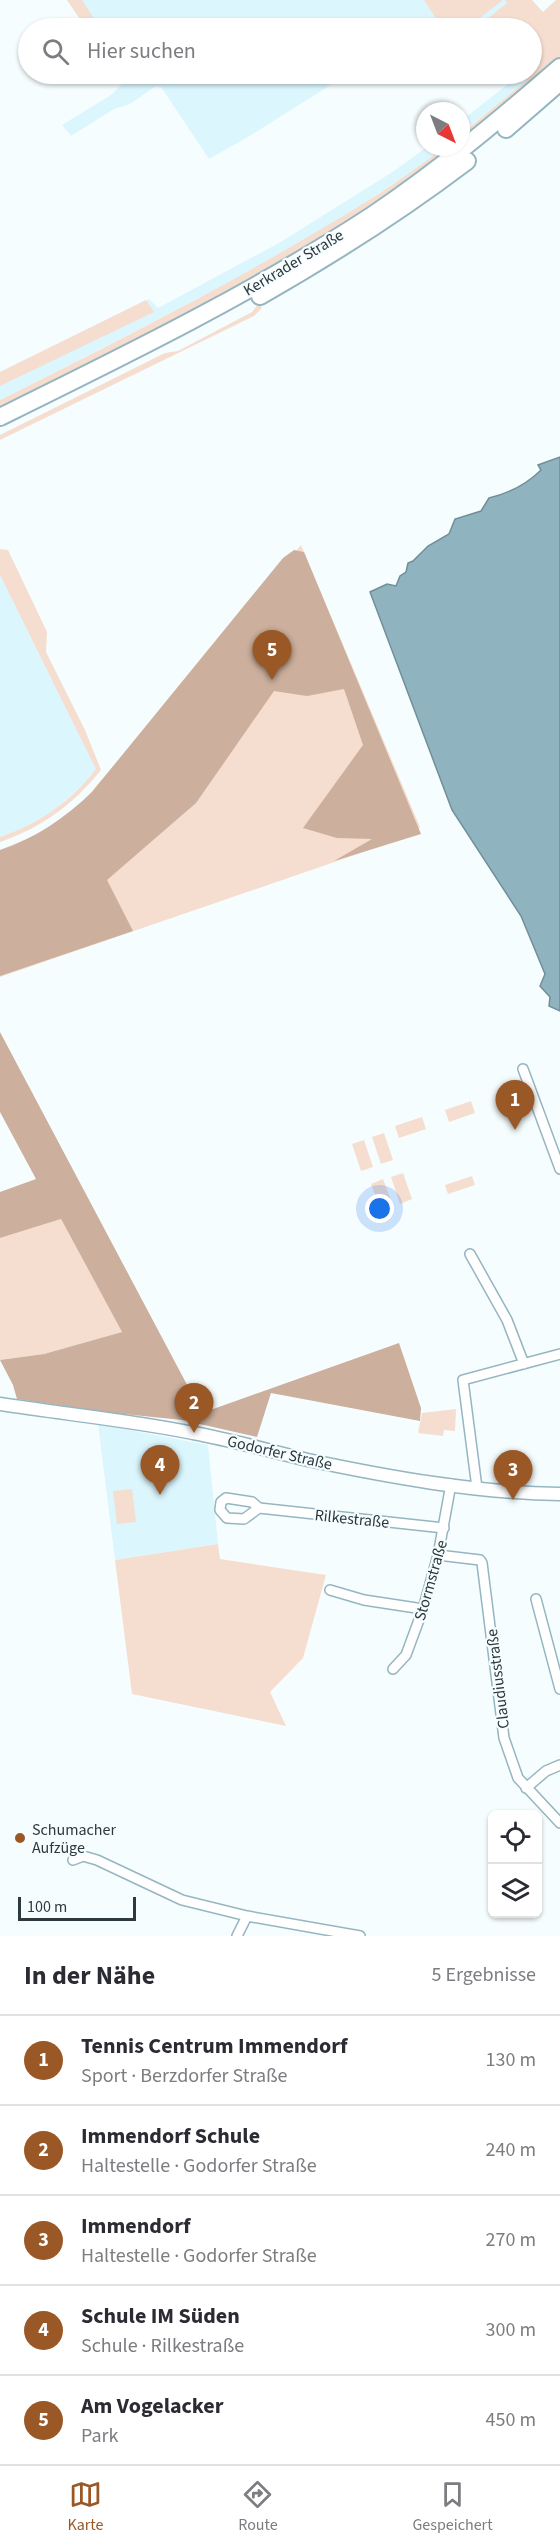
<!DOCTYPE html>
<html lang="de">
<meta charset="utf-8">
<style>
:root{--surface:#fff;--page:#f2f2f3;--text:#2b2b33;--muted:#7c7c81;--line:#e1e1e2;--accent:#9a5826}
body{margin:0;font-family:"Source Sans 3",sans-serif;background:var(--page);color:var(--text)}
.controls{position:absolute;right:18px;bottom:18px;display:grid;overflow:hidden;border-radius:9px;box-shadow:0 2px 4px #0004}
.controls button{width:54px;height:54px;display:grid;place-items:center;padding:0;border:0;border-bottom:2px solid var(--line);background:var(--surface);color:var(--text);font:30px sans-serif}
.compass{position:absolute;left:416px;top:102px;width:54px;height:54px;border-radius:50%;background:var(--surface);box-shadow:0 2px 4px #0004;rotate:138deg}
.scale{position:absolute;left:18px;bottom:15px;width:118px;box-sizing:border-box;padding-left:6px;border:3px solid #2c393e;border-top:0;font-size:16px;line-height:21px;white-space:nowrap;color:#2c393e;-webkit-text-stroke:4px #f6fdff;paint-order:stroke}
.you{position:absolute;left:380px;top:1209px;width:21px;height:21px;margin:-15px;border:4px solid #fff;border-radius:50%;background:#1a73e8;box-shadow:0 0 0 9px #1a73e833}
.badge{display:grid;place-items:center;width:39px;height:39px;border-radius:50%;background:var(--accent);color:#fff;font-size:20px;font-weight:700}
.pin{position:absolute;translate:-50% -50px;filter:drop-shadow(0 2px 3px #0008)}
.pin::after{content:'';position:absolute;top:32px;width:21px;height:18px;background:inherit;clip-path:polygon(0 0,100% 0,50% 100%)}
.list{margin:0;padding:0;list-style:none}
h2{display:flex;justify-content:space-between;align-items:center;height:78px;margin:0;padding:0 24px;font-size:26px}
h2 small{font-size:20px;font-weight:400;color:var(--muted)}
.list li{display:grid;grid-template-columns:39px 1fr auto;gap:18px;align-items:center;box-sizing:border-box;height:90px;padding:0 24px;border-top:2px solid var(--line)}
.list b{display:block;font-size:22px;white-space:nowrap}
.list p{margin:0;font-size:20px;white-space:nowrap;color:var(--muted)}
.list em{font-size:20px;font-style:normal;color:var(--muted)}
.icon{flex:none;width:33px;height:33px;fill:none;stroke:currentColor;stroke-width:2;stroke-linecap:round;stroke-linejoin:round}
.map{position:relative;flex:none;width:560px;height:1936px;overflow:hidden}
.search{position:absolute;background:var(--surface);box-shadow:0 2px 4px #0004;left:18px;right:18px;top:18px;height:66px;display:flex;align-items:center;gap:15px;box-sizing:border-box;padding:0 21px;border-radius:33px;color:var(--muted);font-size:22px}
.sheet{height:528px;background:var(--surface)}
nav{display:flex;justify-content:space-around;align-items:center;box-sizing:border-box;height:84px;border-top:2px solid var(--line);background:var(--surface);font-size:16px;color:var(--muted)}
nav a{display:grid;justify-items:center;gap:3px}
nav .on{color:var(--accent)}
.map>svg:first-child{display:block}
</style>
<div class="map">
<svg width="560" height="1936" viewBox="0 0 560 1936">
<rect width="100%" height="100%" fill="#f6fdff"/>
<!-- built -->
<path fill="#dcf6fe" d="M67,0H532L543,12L556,0H560V9L532,28H486L481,26L478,28H433L427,23L418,28H86Z
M116,74H348L253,134L209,159L161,87L156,86L130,104L114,109L71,136L62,125L111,95L123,83Z
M513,74H526L528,80L461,133V121L508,84Z
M427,147H444L420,166L354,210L263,264L161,318L0,400V372L149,299L158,308L279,243L394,171Z
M0,575L97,769L86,782L56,809L22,829L0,837Z
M98,1424L208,1445L218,1544L115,1560Z"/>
<!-- green -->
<path fill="#f5decf" d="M67,0H82L100,28H86Z
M424,0H503L467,28H446L435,17Z
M505,0H532L543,12L556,0H560V58L461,144V134L527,80L523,74H532V28H494L487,19L507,3Z
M444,147H457L329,236L216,301L0,410V400C101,349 202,299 299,242C349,213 399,183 444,147Z
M146,300L154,312L0,386V372Z
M259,303L262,308L254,316L0,440V435L165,353L178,351L252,312Z
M301,545L420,827L416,834L0,977V850L43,832L81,804Z
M0,549L8,550L47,632L46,652L85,730L101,770C74,804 41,828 0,842V837C38,824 72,801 96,769L0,575Z
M471,1101L475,1113L449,1122L445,1110Z
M422,1117L426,1129L399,1138L395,1126Z
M384,1133L393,1160L381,1164L372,1137Z
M364,1140L373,1167L361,1171L352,1144Z
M403,1173L412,1199L400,1204L391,1177Z
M472,1176L475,1185L448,1194L445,1185Z
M383,1179L393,1206L381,1210L371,1184Z
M61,1219L122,1332L44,1354L0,1360V1238Z
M456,1409L455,1431L444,1430L443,1436L418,1433L422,1413Z
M132,1489L136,1522L117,1524L113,1491Z
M218,1544L220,1559L326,1575L303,1658L270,1692L286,1726L132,1694L115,1560Z"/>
<!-- forest -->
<path fill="#ccaf9c" d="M294,550L304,552L421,834L334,861L372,839L337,838L303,828L363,745L344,689L307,696L274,691L196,803L107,880L133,931L0,976V850C36,838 65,818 92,792L283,558Z
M0,1032L202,1413L399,1343L421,1408L420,1421L271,1393L257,1437L182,1420L104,1412L17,1399L13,1385L0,1360L44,1354L122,1332L61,1219L0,1238V1192L36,1179L0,1112Z"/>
<!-- water -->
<path fill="#8fb4bf" stroke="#718f98" stroke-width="1.5" d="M560,457V1011L549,1006L550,997L540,986L545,974L521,916L452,810L370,592L387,584L396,586L400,576L406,572L408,563L413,561L428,546L449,534L455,519L481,511L489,498C510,493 526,485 541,470L538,465Z"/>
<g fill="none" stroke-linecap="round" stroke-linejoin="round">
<defs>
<path id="street" d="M523,1069L560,1169
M470,1254L507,1320L524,1364
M477,1488L463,1380L560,1354
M259,1508L244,1519L227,1518L220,1510L221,1502L226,1498L252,1502L259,1508L444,1528
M438,1555L480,1560L482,1563L504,1738L518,1778L560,1823
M330,1590L364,1600L423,1609
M536,1599L560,1689
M393,1669L406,1655L423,1609L438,1555L451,1484
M526,1788L546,1771L560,1765
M73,1860L83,1856L97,1860L182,1900L247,1916L360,1936
M237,1936L247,1916"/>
<path id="secondary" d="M0,1404C64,1414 129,1420 193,1433C232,1440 270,1451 308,1460C389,1477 477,1493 560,1494"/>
<path id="highway" d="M506,129L560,82
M260,296C332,255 401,211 467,161
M0,417C126,355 253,293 371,216C438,171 499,120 560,67"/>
</defs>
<!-- street casing -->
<use href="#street" stroke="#95b6c1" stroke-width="12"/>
<!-- secondary casing -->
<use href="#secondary" stroke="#95b6c1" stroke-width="15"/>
<!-- highway casing -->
<use href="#highway" stroke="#95b6c1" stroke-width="20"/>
<!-- street -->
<use href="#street" stroke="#fff" stroke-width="9"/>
<!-- secondary -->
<use href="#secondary" stroke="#fff" stroke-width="12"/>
<!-- highway -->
<use href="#highway" stroke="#fff" stroke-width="16"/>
</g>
<!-- markers -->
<circle fill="#9a5826" stroke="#f6fdff" stroke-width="2" cx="20" cy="1838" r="6"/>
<g text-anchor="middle" stroke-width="4.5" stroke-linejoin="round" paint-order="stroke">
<!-- street labels -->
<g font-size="16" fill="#2c393e" stroke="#f6fdff">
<text transform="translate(293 262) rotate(-31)" y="6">Kerkrader Straße</text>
<text transform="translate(280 1452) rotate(13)" y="6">Godorfer Straße</text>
<text transform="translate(352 1518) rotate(6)" y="6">Rilkestraße</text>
<text transform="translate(430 1580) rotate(-74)" y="6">Stormstraße</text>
<text transform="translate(497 1679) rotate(-97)" y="6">Claudiusstraße</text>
</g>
<!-- poi labels -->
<g font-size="16" fill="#2c393e" stroke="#f6fdff" text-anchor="start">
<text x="32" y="1835">Schumacher<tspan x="32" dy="18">Aufzüge</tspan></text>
</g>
</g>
</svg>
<div class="controls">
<button><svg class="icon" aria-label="locate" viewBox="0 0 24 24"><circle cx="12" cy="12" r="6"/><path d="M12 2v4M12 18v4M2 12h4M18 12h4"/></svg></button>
<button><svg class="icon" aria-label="layers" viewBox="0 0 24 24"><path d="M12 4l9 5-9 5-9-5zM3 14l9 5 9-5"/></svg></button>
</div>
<svg class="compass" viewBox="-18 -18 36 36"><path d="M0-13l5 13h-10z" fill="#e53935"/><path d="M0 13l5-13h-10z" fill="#7c7c81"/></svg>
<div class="scale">100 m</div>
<div class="you"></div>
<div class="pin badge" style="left:515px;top:1130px">1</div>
<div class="pin badge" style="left:194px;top:1433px">2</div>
<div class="pin badge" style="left:513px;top:1500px">3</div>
<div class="pin badge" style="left:160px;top:1495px">4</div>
<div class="pin badge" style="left:272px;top:680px">5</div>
<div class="search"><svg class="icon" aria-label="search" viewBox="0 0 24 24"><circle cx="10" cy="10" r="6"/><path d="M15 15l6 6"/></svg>Hier suchen</div>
</div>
<section class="sheet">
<h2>In der Nähe<small>5 Ergebnisse</small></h2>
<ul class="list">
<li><span class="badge">1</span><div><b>Tennis Centrum Immendorf</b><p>Sport · Berzdorfer Straße</p></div><em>130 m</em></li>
<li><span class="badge">2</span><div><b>Immendorf Schule</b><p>Haltestelle · Godorfer Straße</p></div><em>240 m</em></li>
<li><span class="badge">3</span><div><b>Immendorf</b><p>Haltestelle · Godorfer Straße</p></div><em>270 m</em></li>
<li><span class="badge">4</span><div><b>Schule IM Süden</b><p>Schule · Rilkestraße</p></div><em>300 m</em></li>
<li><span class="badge">5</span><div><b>Am Vogelacker</b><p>Park</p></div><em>450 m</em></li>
</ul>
</section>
<nav>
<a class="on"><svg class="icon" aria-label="map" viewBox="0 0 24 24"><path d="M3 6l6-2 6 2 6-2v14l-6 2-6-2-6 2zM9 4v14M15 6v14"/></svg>Karte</a>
<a><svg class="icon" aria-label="directions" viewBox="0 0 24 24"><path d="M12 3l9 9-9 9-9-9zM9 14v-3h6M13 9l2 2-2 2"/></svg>Route</a>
<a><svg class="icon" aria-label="saved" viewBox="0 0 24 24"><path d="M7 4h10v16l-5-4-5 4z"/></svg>Gespeichert</a>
</nav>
